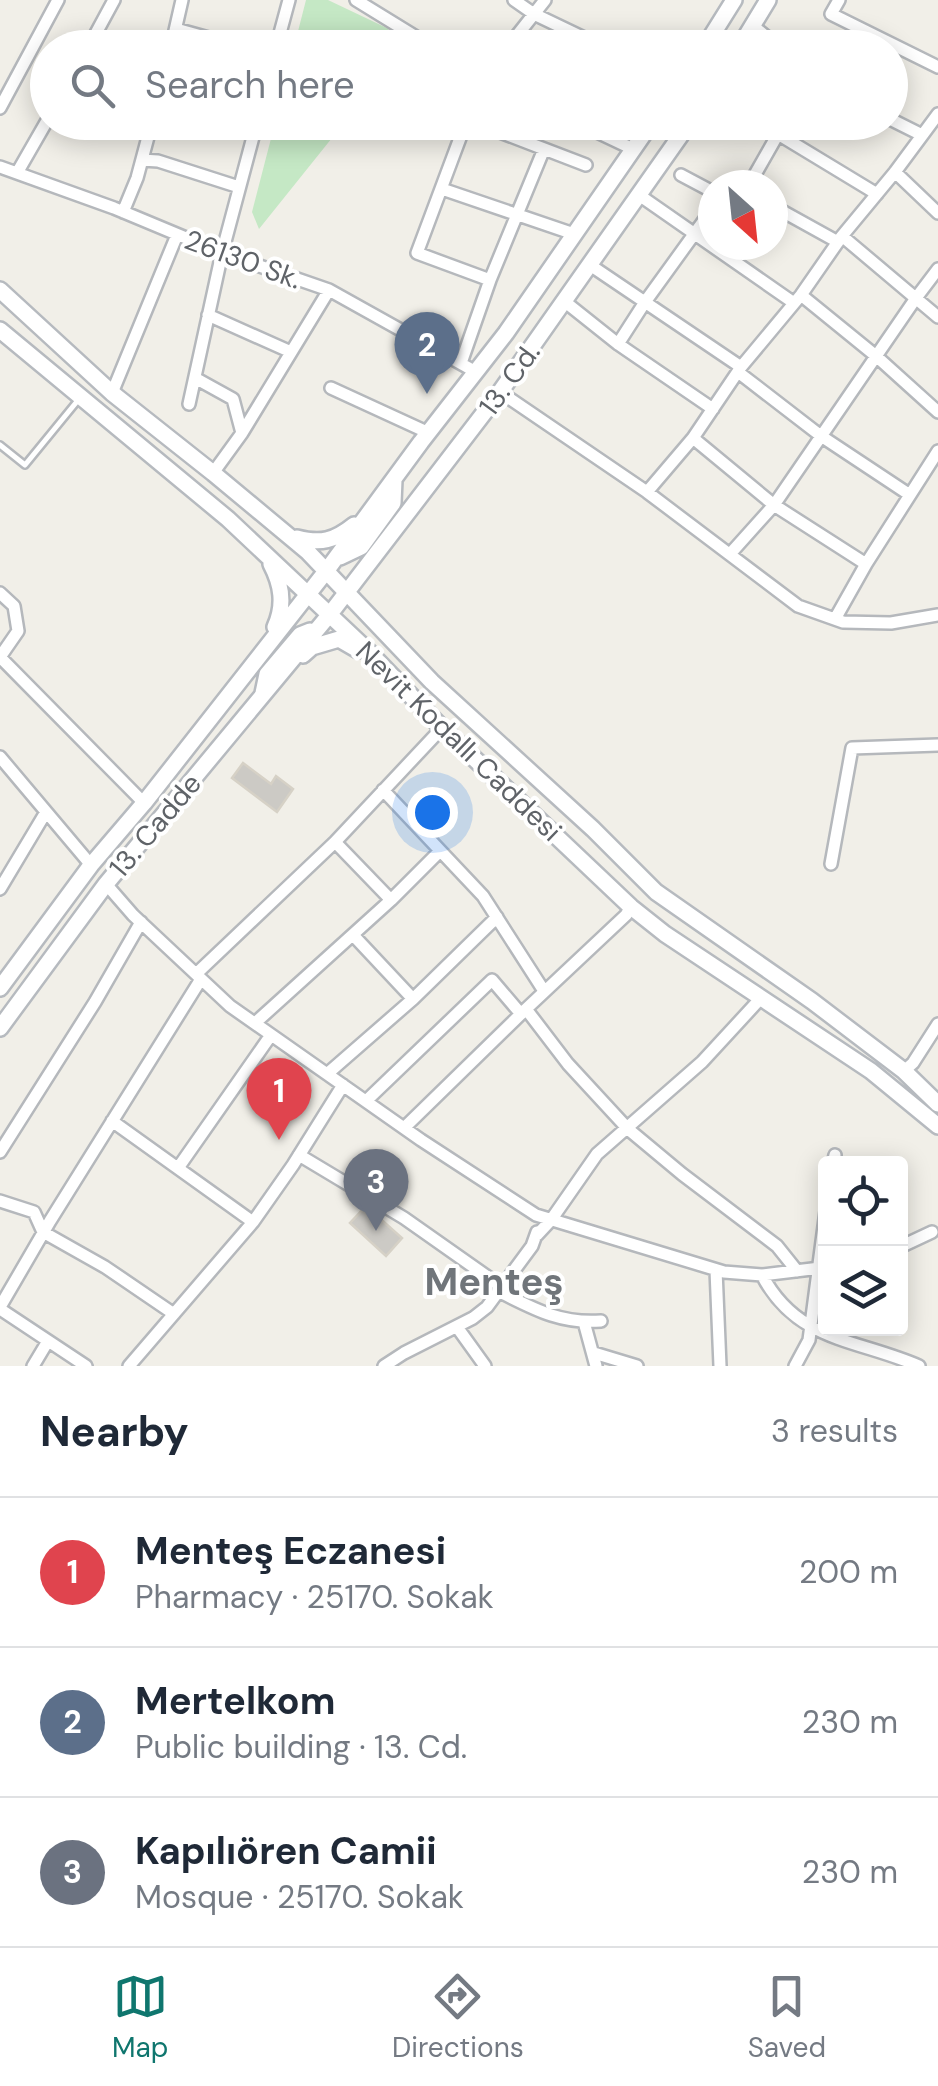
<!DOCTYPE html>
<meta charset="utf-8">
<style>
:root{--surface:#fff;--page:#f6f6f7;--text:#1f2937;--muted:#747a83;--line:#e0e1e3;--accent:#0f766e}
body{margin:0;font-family:"DM Sans",sans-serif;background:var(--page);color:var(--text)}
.controls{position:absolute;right:30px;bottom:30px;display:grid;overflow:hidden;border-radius:10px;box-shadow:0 5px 25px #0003}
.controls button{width:90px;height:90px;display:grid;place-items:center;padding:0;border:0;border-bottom:2px solid var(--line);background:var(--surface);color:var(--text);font:50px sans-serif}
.compass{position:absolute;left:698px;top:170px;width:90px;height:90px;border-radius:50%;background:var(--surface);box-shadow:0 5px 25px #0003;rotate:153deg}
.you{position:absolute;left:432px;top:812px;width:35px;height:35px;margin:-25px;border:8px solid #fff;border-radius:50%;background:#1a73e8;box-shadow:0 0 0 15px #1a73e833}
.badge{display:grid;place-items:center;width:65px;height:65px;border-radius:50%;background:var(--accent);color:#fff;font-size:32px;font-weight:700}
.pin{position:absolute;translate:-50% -82px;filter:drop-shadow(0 2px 5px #0008)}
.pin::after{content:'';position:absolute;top:52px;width:35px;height:30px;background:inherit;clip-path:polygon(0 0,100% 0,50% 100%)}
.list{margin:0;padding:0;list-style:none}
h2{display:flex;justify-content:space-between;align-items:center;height:130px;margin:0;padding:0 40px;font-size:42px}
h2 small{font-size:32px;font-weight:400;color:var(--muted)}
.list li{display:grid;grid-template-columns:65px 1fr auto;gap:30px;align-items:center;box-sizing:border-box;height:150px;padding:0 40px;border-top:2px solid var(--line)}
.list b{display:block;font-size:38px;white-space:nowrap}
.list p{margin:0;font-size:32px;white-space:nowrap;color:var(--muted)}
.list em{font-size:32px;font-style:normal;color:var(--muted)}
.icon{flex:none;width:55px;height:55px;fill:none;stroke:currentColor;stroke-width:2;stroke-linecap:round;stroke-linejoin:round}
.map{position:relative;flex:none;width:938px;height:1366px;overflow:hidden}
.search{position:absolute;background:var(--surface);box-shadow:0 5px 25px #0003;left:30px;right:30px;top:30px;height:110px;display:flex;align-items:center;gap:25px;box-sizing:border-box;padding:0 35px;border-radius:55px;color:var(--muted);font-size:38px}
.sheet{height:580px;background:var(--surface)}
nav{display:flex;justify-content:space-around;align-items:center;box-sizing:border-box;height:140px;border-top:2px solid var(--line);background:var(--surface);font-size:28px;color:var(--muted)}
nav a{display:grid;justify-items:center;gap:5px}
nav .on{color:var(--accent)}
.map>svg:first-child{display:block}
</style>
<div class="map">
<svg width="938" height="1366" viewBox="0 0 938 1366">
<rect width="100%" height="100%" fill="#f1efe8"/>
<!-- green -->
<path fill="#c5e8c5" d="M306,0H328L389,29L372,47H294Z
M275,123H344L259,229L252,212Z"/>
<!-- building -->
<path fill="#cccac5" stroke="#d6d1c6" stroke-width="2.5" d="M243,763L271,784L276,776L293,789L277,812L232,778Z
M366,1206L402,1238L386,1256L350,1223Z"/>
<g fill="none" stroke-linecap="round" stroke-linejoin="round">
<defs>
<path id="service" d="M0,445L25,465L79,399"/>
<path id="minor" d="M356,0L434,48
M514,0L534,14L605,48
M839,0L831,14L938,67
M752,25L780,48
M176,29L245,48
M88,48L114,0
M171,48L182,0
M276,48L289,0
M507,48L545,0
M0,108L58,0
M890,119L922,135
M466,122L417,253L490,280
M474,122L586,165
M576,122L633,149
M773,122L778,134L877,194
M142,160L158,161L239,187
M0,167L114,208L222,253L329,290L476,372
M895,172L938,213
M17,173L48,119
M681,175L713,192
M749,185L778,134
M442,189L574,234
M639,195L794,303
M773,206L838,242
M123,212L137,178L152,122
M842,236L938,317
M590,265L741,367
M801,295L876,356L938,412
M564,301L618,344L713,409
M208,315L291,352
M618,344L645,302L713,208
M461,363L490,280L544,149
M738,372L821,436L910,495
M195,378L233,399L242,433
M331,388L429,433
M500,392L647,492L798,606L843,622L891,623L938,615
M112,393L177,235
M189,404L222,253L257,122
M693,438L774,505L866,564
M213,473L242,433L329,290
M647,492L693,438L741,367L801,295L842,236L895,172L938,114
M730,554L774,505L916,298L938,269
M0,593L14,606L18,631L0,657L144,803
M835,619L866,564L938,451
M0,757L91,865
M383,790L483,896L544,991
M335,842L391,900
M831,864L852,748L938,745
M106,884L133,915L230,1006L421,1140L536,1215L724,1272L762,1275L820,1268
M0,889L46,812
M631,907L626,915L526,1009L568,1064L628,1129L682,1174L777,1246L797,1271
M353,935L413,999
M196,974L335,842L442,728
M255,1023L391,900L440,851
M904,1071L913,1063L938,1024
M327,1074L413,999L497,917
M366,1101L492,980L521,1014
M112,1121L253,1222
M404,1128L526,1009
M0,1152L95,1002L141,922
M299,1155L404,1218L502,1287
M833,1164L835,1155
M178,1168L271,1035
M0,1201L34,1212L43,1232L105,1267L174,1314
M537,1235L551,1220L597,1154L702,1062L761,998
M900,1247L932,1232
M716,1270L720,1366
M762,1275C797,1342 857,1339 919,1366
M498,1291C534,1309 560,1324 601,1321
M0,1307L50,1221L201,979
M0,1309L86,1366
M584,1322L596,1366
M457,1327L485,1366
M594,1353L637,1366
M33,1366L48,1341
M129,1366L253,1222L293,1165L343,1085
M384,1366L404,1353L473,1318L487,1307L532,1246L537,1232
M795,1366L809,1340L826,1211"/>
<path id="secondary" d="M704,48L734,0
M739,48L768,0
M0,290L112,393L213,473L308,552L432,682L593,829L656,892L812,1001L904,1071L938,1104
M0,330L228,519L366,649L442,728L631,907L665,934L871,1071L938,1126
M297,538C321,544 334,541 354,525
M340,557L361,547L393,503L394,480
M271,564C282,585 285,605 275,627
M303,655L312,647L339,639L358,650
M263,693L267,674L300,635L310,631
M0,988L91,865L144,803L327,570L421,442L506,333L652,122
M0,1028L106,884L330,614L500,392L690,122"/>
</defs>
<!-- service casing -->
<use href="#service" stroke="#b5b8bc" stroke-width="10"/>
<!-- minor casing -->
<use href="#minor" stroke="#b5b8bc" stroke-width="16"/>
<!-- secondary casing -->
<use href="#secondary" stroke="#b6babf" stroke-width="20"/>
<!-- service -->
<use href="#service" stroke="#fff" stroke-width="5"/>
<!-- minor -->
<use href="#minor" stroke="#fff" stroke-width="11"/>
<!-- secondary -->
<use href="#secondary" stroke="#fff" stroke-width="15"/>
</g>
<g text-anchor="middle" stroke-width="8" stroke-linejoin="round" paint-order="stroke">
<!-- street labels -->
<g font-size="28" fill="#5f6368" stroke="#fff">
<text transform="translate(243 259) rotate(20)" y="10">26130 Sk.</text>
<text transform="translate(509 379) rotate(-54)" y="10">13. Cd.</text>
<text transform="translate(459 741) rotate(44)" y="10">Nevit Kodallı Caddesi</text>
<text transform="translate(155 825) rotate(-50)" y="10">13. Cadde</text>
</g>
<!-- district labels -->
<g font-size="38" font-weight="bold" fill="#70757a" stroke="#fff">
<text x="494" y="1295">Menteş</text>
</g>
</g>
</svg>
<div class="controls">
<button><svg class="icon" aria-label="locate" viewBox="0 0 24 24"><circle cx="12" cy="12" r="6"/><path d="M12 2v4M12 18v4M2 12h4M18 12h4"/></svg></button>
<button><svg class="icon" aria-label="layers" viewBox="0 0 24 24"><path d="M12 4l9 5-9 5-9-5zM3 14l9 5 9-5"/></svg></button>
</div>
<svg class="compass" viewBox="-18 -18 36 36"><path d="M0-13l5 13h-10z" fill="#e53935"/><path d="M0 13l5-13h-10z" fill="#747a83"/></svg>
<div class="you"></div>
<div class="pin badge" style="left:279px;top:1140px;background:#e0444e">1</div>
<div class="pin badge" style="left:427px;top:394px;background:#5c6f8a">2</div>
<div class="pin badge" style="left:376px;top:1231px;background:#6b7280">3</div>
<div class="search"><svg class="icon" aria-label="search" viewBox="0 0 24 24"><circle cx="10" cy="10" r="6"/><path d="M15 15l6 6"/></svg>Search here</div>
</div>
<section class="sheet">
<h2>Nearby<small>3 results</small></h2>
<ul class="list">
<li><span class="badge" style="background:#e0444e">1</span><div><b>Menteş Eczanesi</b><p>Pharmacy · 25170. Sokak</p></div><em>200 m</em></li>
<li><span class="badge" style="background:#5c6f8a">2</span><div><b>Mertelkom</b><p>Public building · 13. Cd.</p></div><em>230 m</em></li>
<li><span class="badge" style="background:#6b7280">3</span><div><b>Kapılıören Camii</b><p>Mosque · 25170. Sokak</p></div><em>230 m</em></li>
</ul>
</section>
<nav>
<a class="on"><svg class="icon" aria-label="map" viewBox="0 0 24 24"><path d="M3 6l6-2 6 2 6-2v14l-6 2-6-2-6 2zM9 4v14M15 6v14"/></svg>Map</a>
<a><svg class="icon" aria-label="directions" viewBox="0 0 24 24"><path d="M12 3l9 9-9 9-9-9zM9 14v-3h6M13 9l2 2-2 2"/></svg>Directions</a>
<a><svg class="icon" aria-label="saved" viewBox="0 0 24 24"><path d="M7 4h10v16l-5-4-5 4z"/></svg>Saved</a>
</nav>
